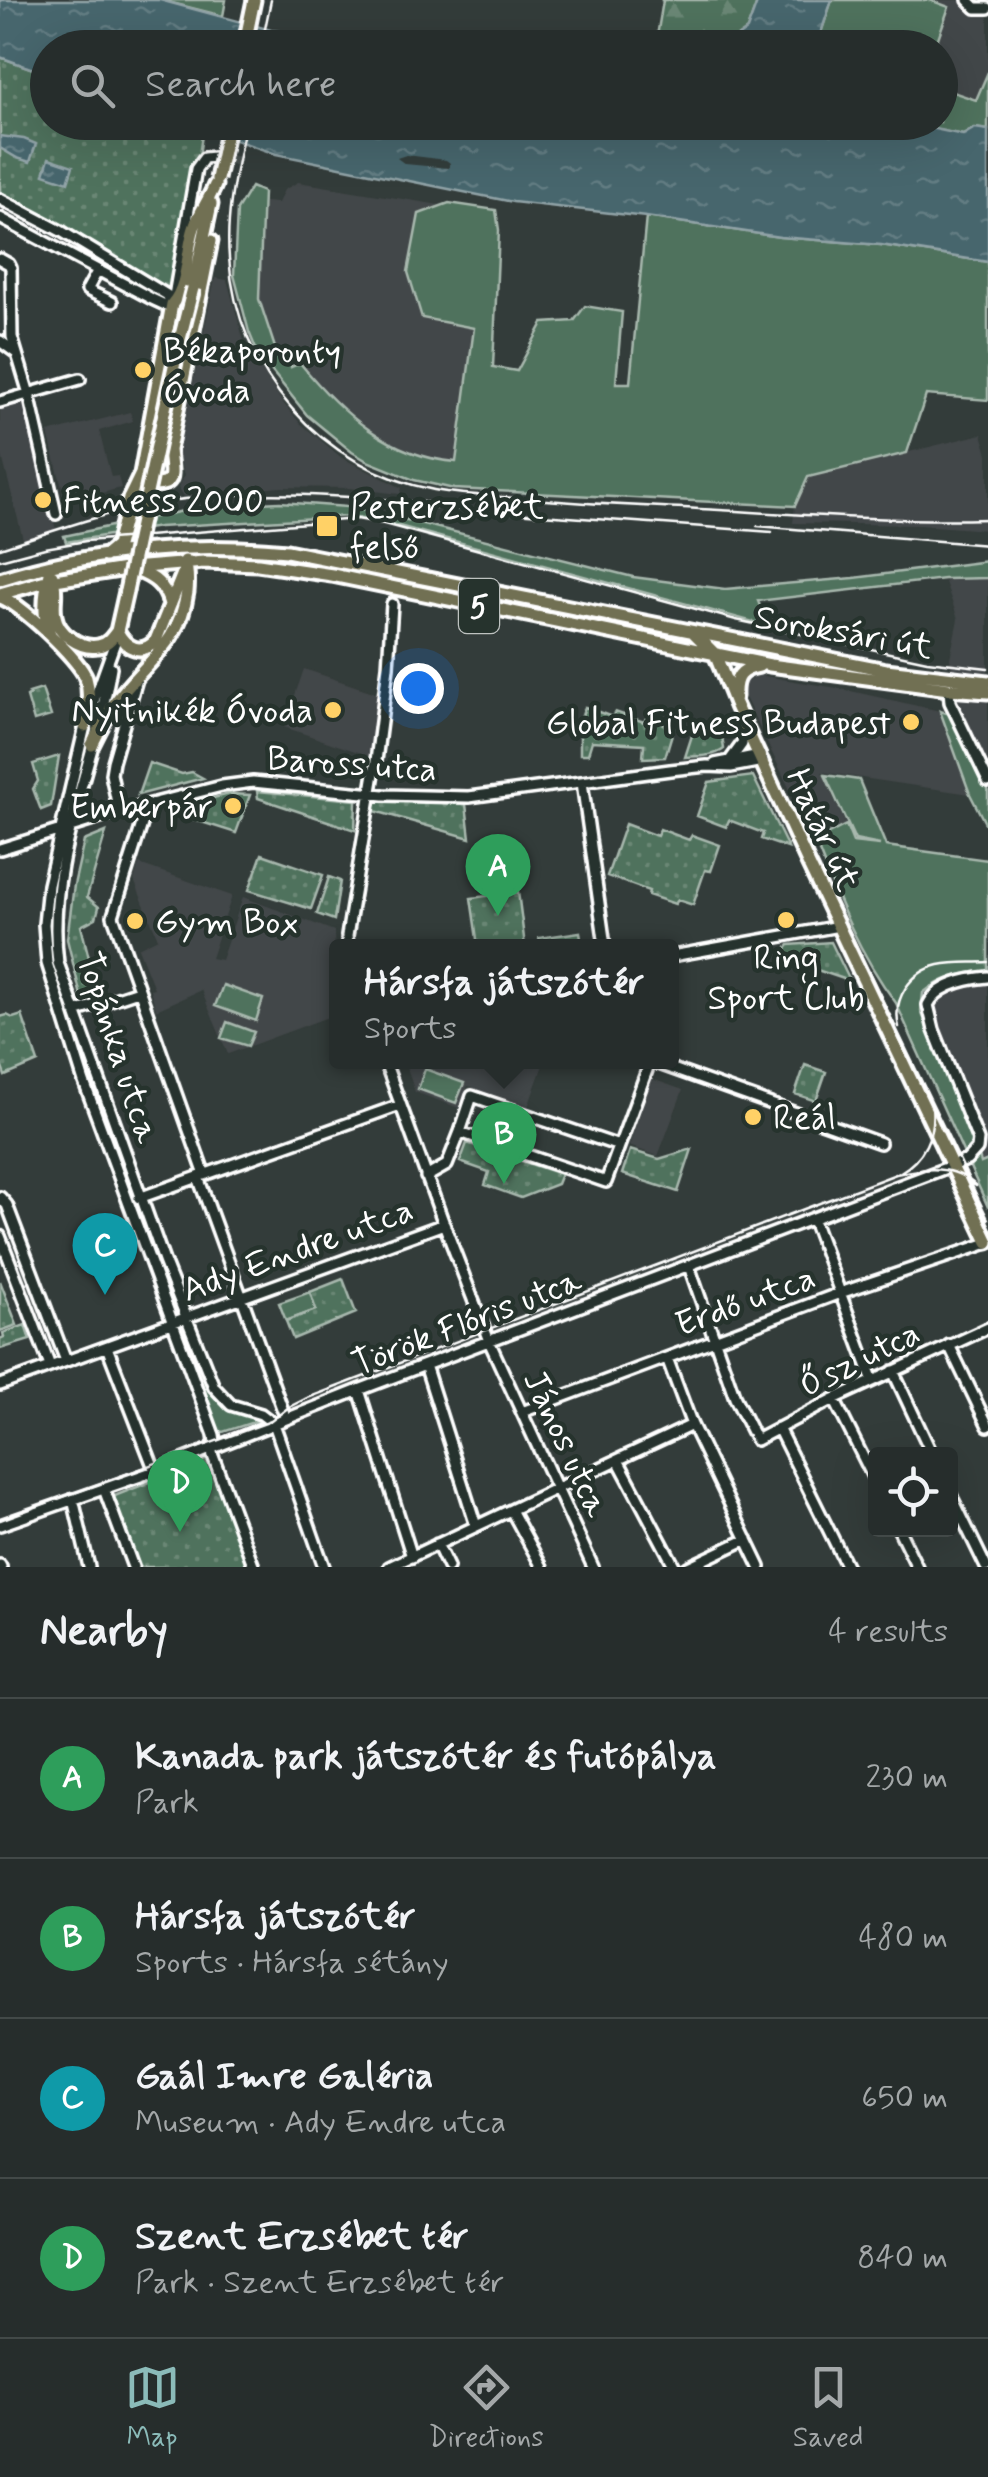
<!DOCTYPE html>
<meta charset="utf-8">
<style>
:root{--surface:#262d2c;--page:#323938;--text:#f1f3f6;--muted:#a4a8a9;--line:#424948;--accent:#8bbbb9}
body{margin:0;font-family:Mynerve,sans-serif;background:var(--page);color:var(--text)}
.controls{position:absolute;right:30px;bottom:30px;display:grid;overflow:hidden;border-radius:10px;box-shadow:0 10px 40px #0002}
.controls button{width:90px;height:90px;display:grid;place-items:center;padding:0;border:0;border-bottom:2px solid var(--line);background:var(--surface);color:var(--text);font:50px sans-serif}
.you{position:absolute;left:418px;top:688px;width:35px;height:35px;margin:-25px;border:8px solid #fff;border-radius:50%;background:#1a73e8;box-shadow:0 0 0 15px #1a73e833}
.badge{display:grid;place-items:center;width:65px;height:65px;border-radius:50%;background:var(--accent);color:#fff;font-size:32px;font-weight:700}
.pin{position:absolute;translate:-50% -82px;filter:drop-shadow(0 2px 5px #0008)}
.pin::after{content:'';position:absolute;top:52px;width:35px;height:30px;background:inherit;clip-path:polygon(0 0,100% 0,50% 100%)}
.popup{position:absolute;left:329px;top:939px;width:350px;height:130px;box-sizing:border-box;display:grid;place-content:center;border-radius:10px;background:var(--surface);filter:drop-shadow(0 2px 8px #0005);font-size:32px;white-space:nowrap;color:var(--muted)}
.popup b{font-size:38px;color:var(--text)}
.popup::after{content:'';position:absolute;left:50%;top:100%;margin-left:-20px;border:20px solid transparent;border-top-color:var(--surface)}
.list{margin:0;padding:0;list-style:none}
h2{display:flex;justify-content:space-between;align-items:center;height:130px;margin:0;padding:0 40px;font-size:42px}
h2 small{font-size:32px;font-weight:400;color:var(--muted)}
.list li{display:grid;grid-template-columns:65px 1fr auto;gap:30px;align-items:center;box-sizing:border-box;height:160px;padding:0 40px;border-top:2px solid var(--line)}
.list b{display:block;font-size:38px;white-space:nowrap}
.list p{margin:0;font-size:32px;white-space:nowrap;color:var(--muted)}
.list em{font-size:32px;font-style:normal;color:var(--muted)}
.icon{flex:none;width:55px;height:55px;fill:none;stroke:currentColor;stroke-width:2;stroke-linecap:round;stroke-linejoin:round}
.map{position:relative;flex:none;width:988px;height:1567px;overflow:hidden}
.search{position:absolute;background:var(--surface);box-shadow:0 10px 40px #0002;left:30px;right:30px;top:30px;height:110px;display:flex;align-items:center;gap:25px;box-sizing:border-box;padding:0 35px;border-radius:55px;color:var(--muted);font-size:38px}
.sheet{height:770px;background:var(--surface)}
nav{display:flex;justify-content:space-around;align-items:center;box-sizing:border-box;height:140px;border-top:2px solid var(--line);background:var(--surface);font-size:28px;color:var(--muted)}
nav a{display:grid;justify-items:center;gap:5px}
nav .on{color:var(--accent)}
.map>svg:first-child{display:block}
</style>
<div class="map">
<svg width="988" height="1567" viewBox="0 0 988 1567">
<defs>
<pattern id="forest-firs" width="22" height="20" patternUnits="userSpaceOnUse" patternTransform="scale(2.5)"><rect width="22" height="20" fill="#50725d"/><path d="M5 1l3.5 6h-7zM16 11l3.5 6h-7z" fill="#6a8775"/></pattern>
<pattern id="park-dots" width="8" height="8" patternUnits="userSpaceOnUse" patternTransform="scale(2.5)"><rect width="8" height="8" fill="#50725d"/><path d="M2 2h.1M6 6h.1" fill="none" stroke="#6a8775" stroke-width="1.8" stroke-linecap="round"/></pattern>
<pattern id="water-ripples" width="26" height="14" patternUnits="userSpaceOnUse" patternTransform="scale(2.5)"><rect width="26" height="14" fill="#47666d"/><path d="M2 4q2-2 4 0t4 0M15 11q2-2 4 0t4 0" fill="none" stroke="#637d83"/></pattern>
</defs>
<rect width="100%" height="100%" fill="#333c3a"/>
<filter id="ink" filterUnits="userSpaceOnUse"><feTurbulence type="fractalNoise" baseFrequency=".01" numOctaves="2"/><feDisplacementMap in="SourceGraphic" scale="20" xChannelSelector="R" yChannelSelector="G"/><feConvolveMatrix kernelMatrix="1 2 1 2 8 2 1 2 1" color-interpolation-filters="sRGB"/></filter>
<g filter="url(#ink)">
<!-- built -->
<path fill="#434749" d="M930,0H988V72L976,100L941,88L940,48L935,47L949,8Z
M298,182L489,213L456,463L419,456L385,442L323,391L300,363L291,367L277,354L259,299L264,202L278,203L284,190Z
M215,278L227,280L245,345L283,403L300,423L342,458L402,488L400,494L349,488L280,487L184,496L178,487L184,476L178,453Z
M24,400L56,530L23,539L0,448V407Z
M130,412L133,421L99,431L111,477L118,476L121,488L66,502L48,433Z
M982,434L988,454V530L920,525L793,523L795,506L808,477Z
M988,578V766L955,697L950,658L958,619L944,579Z
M304,669L379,694L370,756L284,727Z
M758,675L837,688L940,711L970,794L822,772L846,825L815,841L739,685L742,678L748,681Z
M139,864L232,896L211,958L221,960L243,897L334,931L336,1014L228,1054L201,990L156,1010L150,989L154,988L138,948L158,938L134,880Z
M984,971L988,972V1160L981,1163L974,1139L920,1011V1002L922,993L939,983L965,973Z
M405,1062H544L528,1107L468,1086L459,1108L415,1092Z
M652,1079L683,1090L658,1156L629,1146Z"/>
<!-- green -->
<path fill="#50725d" stroke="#a8b8ae" stroke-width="2.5" d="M160,0H226L223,16Z
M832,0H930L949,7L935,47L816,48Z
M988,72V130L975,128L963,135L901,123L940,122L941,88L976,100Z
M251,187L263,192L259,299L277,354L286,352L291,367L300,363C341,413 390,457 456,462L474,328L422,318L408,272L419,214L449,203L496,210L499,230L493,367L517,371L543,323L574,321L585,306L622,312L616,383H630L646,217L780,237L881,245L988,262V400L926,395L907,453L808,477L795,506L454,489L414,480L367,461L352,452L307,415L258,354L249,332L234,275L237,210Z
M280,502L347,507L395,517L633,577L725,589L854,578L988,561V578L944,579L758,601L768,626L384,522L350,516L159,527L66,542L64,536L212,505Z
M940,711L964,718L988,766V829L970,794Z
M825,775L859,780L886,846L988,860V972C967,970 940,979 923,993L921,1011L974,1139L981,1163L988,1160V1207L896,1003C859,954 837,898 815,841L846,825L853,842L880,845L855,840Z
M580,932L582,946H540L539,938Z
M223,985L263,999L256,1021L215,1006Z
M227,1022L254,1032L248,1046L221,1038Z
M425,1069L464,1083L456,1103L418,1089Z
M310,1292L316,1310L286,1321L279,1303Z
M187,1335C203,1381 205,1405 257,1419V1421L223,1432L216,1430L181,1337Z"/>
<!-- forest -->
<path fill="url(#forest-firs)" stroke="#a8b8ae" stroke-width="2.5" d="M661,0H758L747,30L723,47L655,48L663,1Z"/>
<!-- park -->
<path fill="url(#park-dots)" stroke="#a8b8ae" stroke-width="2.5" d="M0,57L47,74L48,122H186L203,128L198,163L190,170L169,290L0,194Z
M42,689L51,716L34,721L27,697L30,695L29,693Z
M585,707L612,717L615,712L644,722L646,718L674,727L665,757L643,758L644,744L592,741L588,754H580V721Z
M695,726L722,736L724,749C714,757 698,756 685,757Z
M59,756L51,806L41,810L33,789L38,781L33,764Z
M149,763L182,774L192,772L203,778L138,795Z
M753,776L788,848L761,839L763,833L729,820L726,827L697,816L709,782Z
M257,791L356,800L355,830L258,798Z
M230,794L250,795L236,833L176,814L174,807Z
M380,800L466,804L470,838L375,811V802Z
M625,824L657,836L660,829L689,840L692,835L720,845L711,871L705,870L693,905L678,900L675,904L648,895L649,891L607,876Z
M106,832L87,897L99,907L96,918L81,926L90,962L104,995L82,1000L67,939L74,885L84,841Z
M262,854L323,875L311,909L249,890Z
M329,877L340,881L334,920L317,914Z
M518,892L525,946H478L471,898Z
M831,942L850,981L790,961L785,950L789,945Z
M7,1015L13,1018L22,1015L38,1062L5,1076L0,1062V1017Z
M805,1065L826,1072L816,1101L795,1094Z
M467,1143L561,1174L557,1184L521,1198L485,1185L489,1172L460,1162Z
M692,1149L678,1192L622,1174L630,1150L659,1159Z
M343,1279L356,1313L293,1339L286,1321L316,1310L310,1292Z
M0,1281L17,1325L0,1331Z
M25,1325L30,1340L0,1349V1339L4,1337L3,1333Z
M208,1459L248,1567H138L112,1497Z"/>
<!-- water -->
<path fill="url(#water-ripples)" stroke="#91a3a7" stroke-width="2.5" d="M0,0H160L271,30L399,47L48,48L47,74L0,57Z
M758,0H832L816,47H723L747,30Z
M901,122L963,135L975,128L988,130V262L881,245L780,237L646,217L513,202L276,154L186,123Z
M0,136L24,139L36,144L30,162L17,158L0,148Z
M49,158L73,166L68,182L44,174Z"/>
<!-- pier -->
<path fill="#333c3a" d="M406,155L446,160L450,163L449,168L405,164L397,158Z"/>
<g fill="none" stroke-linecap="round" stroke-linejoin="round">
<!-- minor-tunnel -->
<path stroke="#47504e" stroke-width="9" stroke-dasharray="9 4.5" stroke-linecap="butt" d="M218,157L240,162"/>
<defs>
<path id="minor" d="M968,0L976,8H988
M0,199L61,231L167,295L172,304
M0,218L152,299L165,305L172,304
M0,259L9,264L11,268L12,337L29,394L56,514
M98,270L87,290L112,302
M174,296L196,169L204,158L214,157
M0,341L15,352
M0,402L80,379
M115,642L85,726L48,885L44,924L47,963L84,1082L214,1435L215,1442L211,1449L213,1456L254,1567
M111,667C95,766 45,862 58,963L164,1261L214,1387L231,1405L261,1414L274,1424
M949,689L950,702L988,781
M731,759L742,744L744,728
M715,764L760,755
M582,782L605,946
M148,805L113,916L205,1175
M119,812L111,774L113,762L137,679
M0,849L119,812L222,786L253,782L384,795L469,797L670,770L707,766L731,767L763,761
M348,946L347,936L376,761L388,667L392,604
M672,956L839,926
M75,1012L138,991
M385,1062L444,1224L489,1341L593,1567
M653,1062L880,1143
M619,1146L472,1096L460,1132L606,1182L650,1062
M198,1177L286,1419
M426,1177L447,1165L460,1132
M0,1197L7,1205L66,1361
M139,1198L400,1105
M813,1220L873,1381
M0,1236L50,1366
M689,1266L735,1398L756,1440L834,1399L988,1328
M949,1345L988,1426
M107,1347L155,1471
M667,1358L692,1425L760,1567
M425,1365L476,1526
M893,1371L932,1454
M0,1385L444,1224
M359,1390L412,1557
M834,1399L876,1483
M522,1412L840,1293L988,1243
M274,1424L324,1567
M778,1428L847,1567
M618,1460L675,1567
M104,1489L133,1567
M950,1493L986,1567
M73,1499L89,1567
M511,1510L542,1567
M0,1525L155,1471L359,1390L967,1160L977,1149L978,1140L934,1030L928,1005C938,984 967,979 988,977
M899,1530L917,1567
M437,1544L448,1567
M0,1565L1,1567
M389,1567L692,1425
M688,1567L747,1539"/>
<path id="major" d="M244,48L254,0
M193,288L211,204
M141,484C179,488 171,477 169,450L211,241
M129,499L141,474L172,304C189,285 186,251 194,228C199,213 209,200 215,185
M105,556L117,546L123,523
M136,570C154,577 165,585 170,604
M52,575C58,593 52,601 55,616C58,634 80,649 98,646C107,645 112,638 117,631
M0,579C92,550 192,542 287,551L886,670L988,682
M0,594L42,582L132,568L204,562L258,564L332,575L770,665L949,689L988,692
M0,597C19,602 80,660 86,678C91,694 87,710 85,726
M117,631C126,649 142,656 156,640L186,566
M117,631L126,591
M694,633L715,654L736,706L809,865L988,1242
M50,634C42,614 44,594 50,574
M735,697C734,677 740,669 759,666
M92,745C99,731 106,716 115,703C143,663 180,645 187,592C188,581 188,571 185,561"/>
</defs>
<!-- minor casing -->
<use href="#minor" stroke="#fff" stroke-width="16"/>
<!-- major casing -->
<use href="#major" stroke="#fff" stroke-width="19"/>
<!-- minor -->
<use href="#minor" stroke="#26332d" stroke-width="9"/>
<!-- major -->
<use href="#major" stroke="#716f52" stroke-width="11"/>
<!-- tram -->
<path stroke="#fff" stroke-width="2.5" d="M0,560L45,548L86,541L357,519L384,524L736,620L927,661L988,668
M853,939L988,1219
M899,1027C892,999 910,972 939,965C954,962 972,963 988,962
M899,1173C924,1159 935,1135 932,1106
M0,1520L271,1421L289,1407L305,1399L896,1174C924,1168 954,1164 976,1186"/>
<!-- rail -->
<path stroke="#fff" stroke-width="2.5" d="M261,48L271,0
M246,122C237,167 225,212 229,258C237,373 321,468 434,490C462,495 490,496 518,498C566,502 614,505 662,507C770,512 879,522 988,519
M433,507L772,532
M757,526L988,545
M0,548C54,531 108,511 163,502C257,487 354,497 448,504"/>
<defs>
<path id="major-bridge" d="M217,179L229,122
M123,523L129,499
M126,591L179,343L193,288"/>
</defs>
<!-- major-bridge casing -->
<use href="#major-bridge" stroke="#fff" stroke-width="19" stroke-linecap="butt"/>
<!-- major-bridge -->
<use href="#major-bridge" stroke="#716f52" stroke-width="11"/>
</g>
</g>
<!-- markers -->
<g fill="#ffd166" stroke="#26332d" stroke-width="4">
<circle cx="143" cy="370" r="10"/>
<circle cx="43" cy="500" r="10"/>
<rect x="315" y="514" width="24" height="24" rx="5"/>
<circle cx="333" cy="710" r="10"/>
<circle cx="911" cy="722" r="10"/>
<circle cx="233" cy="806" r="10"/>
<circle cx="786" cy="920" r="10"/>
<circle cx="135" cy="921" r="10"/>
<circle cx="753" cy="1117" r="10"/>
</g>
<g text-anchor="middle" stroke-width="9" stroke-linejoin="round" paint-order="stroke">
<!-- shield labels -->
<rect fill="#26332d" stroke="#bec2c0" stroke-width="2.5" x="459" y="579" width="40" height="54" rx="8"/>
<g font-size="32" font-weight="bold" fill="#fff">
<text x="479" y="617">5</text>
</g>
<!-- poi labels -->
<g font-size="35" fill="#fff" stroke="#26332d" text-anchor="start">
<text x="163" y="362">Békaporonty<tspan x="163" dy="40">Óvoda</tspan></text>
<text x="63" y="512">Fitness 2000</text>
<text x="350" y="518">Pesterzsébet<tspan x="350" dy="40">felső</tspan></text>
<text x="313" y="722" text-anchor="end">Nyitnikék Óvoda</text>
<text x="891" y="734" text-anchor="end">Global Fitness Budapest</text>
<text x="213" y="818" text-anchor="end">Emberpár</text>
<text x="155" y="933">Gym Box</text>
<text x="786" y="969" text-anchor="middle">Ring<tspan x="786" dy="40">Sport Club</tspan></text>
<text x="773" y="1129">Reál</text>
</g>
<!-- street labels -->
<g font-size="35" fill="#fff" stroke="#26332d">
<text transform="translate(844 631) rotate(10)" y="12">Soroksári út</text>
<text transform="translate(352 763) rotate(4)" y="12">Baross utca</text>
<text transform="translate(824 829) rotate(65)" y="12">Határ út</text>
<text transform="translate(119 1047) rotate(72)" y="12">Topánka utca</text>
<text transform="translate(297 1249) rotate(-20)" y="12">Ady Endre utca</text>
<text transform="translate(745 1300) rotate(-20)" y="12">Erdő utca</text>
<text transform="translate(466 1321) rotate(-21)" y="12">Török Flóris utca</text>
<text transform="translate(859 1358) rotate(-26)" y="12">Ősz utca</text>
<text transform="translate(567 1443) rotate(65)" y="12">János utca</text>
</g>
</g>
</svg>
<div class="controls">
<button><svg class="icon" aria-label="locate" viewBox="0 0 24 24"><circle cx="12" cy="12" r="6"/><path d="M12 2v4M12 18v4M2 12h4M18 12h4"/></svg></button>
</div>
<div class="you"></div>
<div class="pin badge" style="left:498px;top:916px;background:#2e9e5b">A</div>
<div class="pin badge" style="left:504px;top:1184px;background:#2e9e5b">B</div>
<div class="popup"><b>Hársfa játszótér</b>Sports</div>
<div class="pin badge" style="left:105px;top:1295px;background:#0f9aa8">C</div>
<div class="pin badge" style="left:180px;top:1532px;background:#2e9e5b">D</div>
<div class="search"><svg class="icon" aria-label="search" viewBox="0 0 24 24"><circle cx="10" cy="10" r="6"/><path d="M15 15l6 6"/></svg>Search here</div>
</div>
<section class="sheet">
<h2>Nearby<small>4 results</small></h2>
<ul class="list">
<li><span class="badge" style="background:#2e9e5b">A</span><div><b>Kanada park játszótér és futópálya</b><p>Park</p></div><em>230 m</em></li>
<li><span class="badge" style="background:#2e9e5b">B</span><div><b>Hársfa játszótér</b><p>Sports · Hársfa sétány</p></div><em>480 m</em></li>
<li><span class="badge" style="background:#0f9aa8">C</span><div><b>Gaál Imre Galéria</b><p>Museum · Ady Endre utca</p></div><em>650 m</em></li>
<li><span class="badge" style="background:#2e9e5b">D</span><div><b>Szent Erzsébet tér</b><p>Park · Szent Erzsébet tér</p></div><em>840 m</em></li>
</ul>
</section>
<nav>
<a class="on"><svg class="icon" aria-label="map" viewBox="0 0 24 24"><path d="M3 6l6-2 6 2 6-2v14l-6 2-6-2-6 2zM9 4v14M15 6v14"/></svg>Map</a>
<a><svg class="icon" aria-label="directions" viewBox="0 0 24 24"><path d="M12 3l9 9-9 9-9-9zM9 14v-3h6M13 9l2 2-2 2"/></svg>Directions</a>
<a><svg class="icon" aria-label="saved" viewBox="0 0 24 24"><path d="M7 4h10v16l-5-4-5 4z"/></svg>Saved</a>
</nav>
